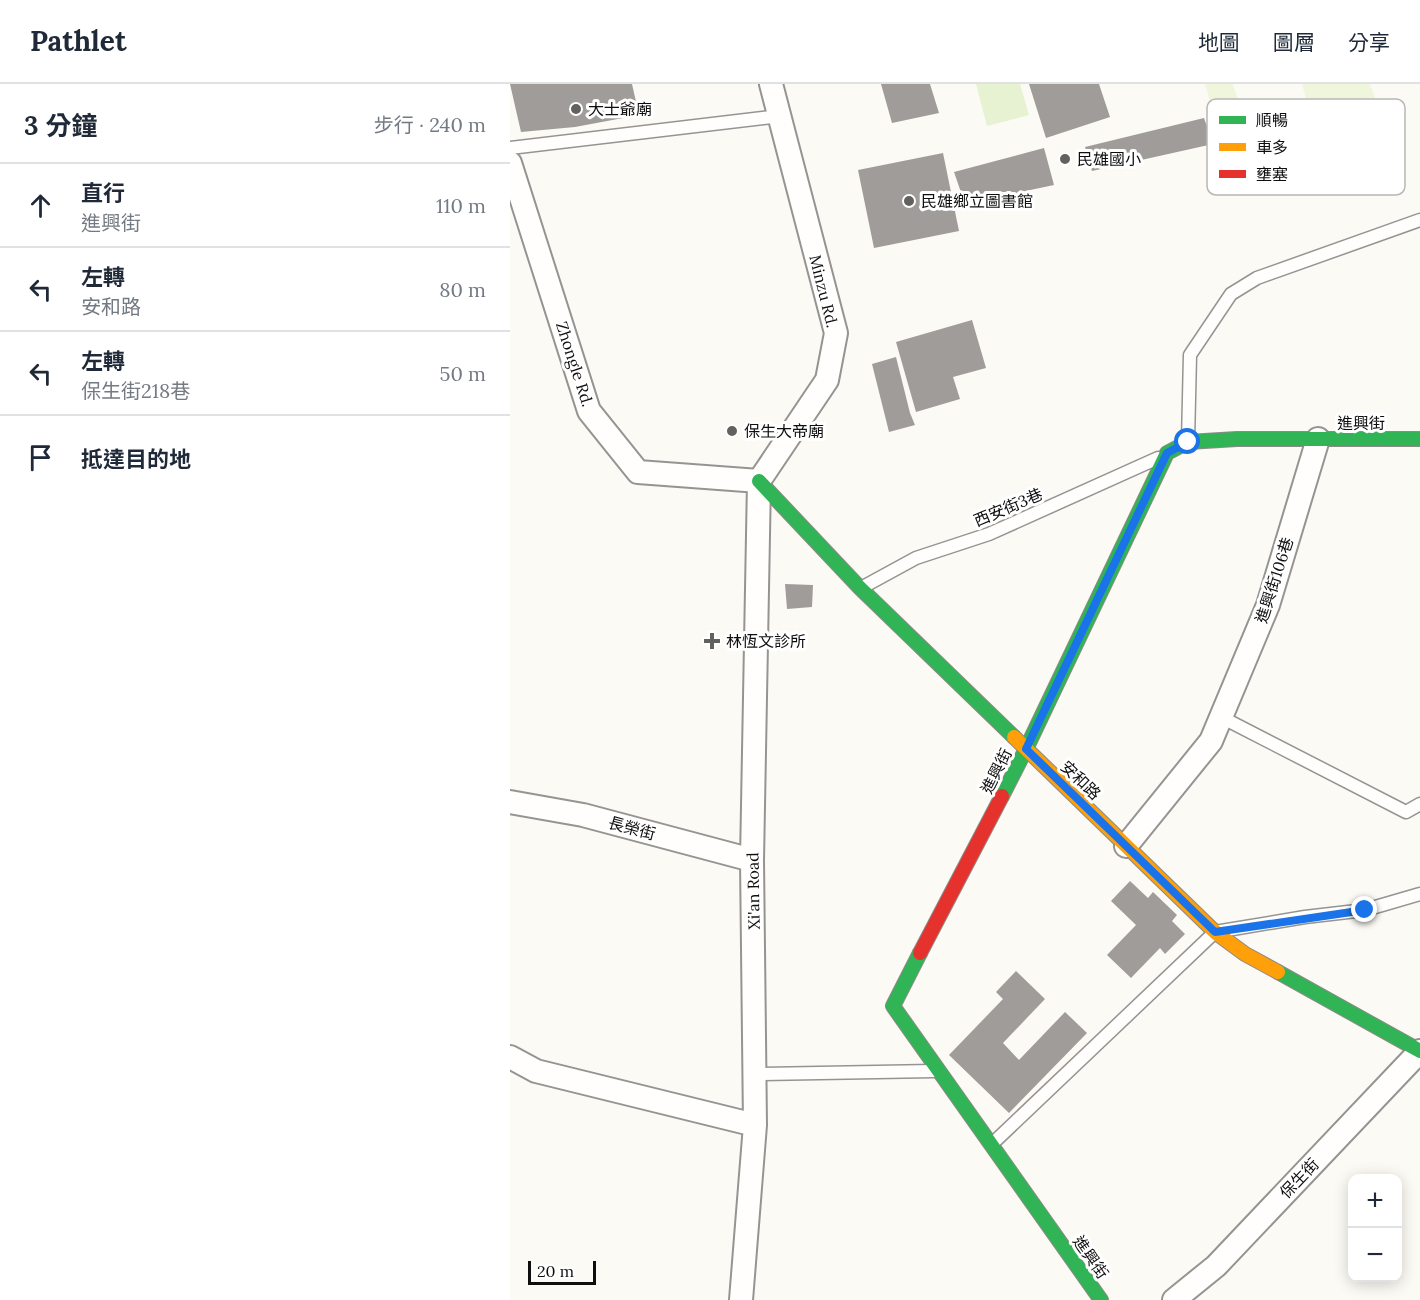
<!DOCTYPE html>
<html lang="zh-TW">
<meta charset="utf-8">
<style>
:root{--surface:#fff;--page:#f2f2f3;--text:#1f2937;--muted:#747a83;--line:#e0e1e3}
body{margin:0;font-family:Lora,"Noto Sans TC",serif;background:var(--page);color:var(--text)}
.controls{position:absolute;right:18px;bottom:18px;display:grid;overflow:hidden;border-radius:12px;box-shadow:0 3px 15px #0003}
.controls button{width:54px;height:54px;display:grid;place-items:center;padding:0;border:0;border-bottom:2px solid var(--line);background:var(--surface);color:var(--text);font:30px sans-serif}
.scale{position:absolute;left:18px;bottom:15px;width:68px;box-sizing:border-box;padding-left:6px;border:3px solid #0e0e0e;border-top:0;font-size:16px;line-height:21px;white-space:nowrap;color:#0e0e0e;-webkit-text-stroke:4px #fff;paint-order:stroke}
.stop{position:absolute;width:18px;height:18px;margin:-14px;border:4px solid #1a73e8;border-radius:50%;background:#fff}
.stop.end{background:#1a73e8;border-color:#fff;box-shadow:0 2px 6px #0008}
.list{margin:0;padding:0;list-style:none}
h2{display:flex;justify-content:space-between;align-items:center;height:78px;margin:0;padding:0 24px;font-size:26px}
h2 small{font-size:20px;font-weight:400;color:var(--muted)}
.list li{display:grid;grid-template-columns:39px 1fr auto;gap:18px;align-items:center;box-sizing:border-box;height:84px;padding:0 24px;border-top:2px solid var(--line)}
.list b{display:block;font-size:22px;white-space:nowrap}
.list p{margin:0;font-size:20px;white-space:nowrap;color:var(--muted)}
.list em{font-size:20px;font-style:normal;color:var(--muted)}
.icon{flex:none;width:33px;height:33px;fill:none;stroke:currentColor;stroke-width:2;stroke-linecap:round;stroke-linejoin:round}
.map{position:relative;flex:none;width:910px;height:1216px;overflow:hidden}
header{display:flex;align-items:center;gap:36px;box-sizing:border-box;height:84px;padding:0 30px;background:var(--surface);border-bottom:2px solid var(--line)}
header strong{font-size:28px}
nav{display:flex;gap:33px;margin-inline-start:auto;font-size:21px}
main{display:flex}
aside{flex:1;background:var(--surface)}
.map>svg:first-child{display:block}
</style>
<header>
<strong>Pathlet</strong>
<nav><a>地圖</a><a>圖層</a><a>分享</a></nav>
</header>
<main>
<aside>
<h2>3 分鐘<small>步行 · 240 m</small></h2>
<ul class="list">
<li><svg class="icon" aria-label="ahead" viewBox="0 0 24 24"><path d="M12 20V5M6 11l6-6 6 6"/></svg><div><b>直行</b><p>進興街</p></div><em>110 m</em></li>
<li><svg class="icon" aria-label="left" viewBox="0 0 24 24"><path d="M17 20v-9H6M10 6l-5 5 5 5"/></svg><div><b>左轉</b><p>安和路</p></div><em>80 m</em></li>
<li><svg class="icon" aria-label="left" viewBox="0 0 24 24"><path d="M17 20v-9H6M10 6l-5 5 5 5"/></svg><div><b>左轉</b><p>保生街218巷</p></div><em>50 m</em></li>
<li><svg class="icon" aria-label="arrive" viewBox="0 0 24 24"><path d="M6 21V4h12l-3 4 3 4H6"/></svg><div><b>抵達目的地</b></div></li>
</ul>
</aside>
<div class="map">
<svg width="910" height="1216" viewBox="0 0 910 1216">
<rect width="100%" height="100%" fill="#fcfaf4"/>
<!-- green -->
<path fill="#e6f2d2" d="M466,0H510L519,31L477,42Z"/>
<!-- pitch -->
<path fill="#f0f6dc" d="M695,0H723L729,19L702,24Z
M792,0H860L865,14L801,32Z"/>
<!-- building -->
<path fill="#9f9c99" d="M0,0H122L129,31L65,43L11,48Z
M371,0H420L429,29L382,39Z
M519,0H589L600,33L536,54Z
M694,34L703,60L582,87L575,63Z
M534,64L544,101L455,120L444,88Z
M433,69L449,147L364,164L348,86Z
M462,236L476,284L443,293L450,315L406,328L386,258Z
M386,273L400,329L405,341L379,348L362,280Z
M275,500L303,501L302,523L277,525Z
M620,797L638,814L643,808L667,831L662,837L675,850L655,870L650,864L621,894L597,871L626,841L601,817Z
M506,887L535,915L493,959L509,976L555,928L577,949L499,1029L439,971L493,915L486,908Z"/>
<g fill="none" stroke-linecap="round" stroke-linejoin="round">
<defs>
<path id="lane" d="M0,64L270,32
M678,357L680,271L721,210L747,194L910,136
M351,504L406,474L479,450L648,374
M711,633L896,728L910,720
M245,990L424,987
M482,1060L705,848L795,833L855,826L910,810"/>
<path id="street" d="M0,79L79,327L128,388L249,397
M249,397L317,296L326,249L261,0
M0,718L73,731L242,776
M616,762L701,657L758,521L808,355
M0,973L26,987L245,1041
M231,1216L245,1041L242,776L249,397
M664,1216L706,1182L910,967"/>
<path id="fast" d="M249,397L350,504L504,653
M492,712L516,665L657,369L678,358L727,355H910
M410,869L383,922L591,1216
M768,888L910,967"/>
<path id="slow" d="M504,653L705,848L735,870L768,888"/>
<path id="jam" d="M410,869L492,712"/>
</defs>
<!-- lane casing -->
<use href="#lane" stroke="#959492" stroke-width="15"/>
<!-- street casing -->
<use href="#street" stroke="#959492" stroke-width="26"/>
<!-- fast casing -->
<use href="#fast" stroke="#8c8b88" stroke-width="16"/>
<!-- slow casing -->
<use href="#slow" stroke="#8c8b88" stroke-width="16"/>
<!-- jam casing -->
<use href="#jam" stroke="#8c8b88" stroke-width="16"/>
<!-- lane -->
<use href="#lane" stroke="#fffefd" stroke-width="12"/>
<!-- street -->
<use href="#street" stroke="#fffefd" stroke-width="22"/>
<!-- fast -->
<use href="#fast" stroke="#30b455" stroke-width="14"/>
<!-- slow -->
<use href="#slow" stroke="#ff9f0a" stroke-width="14"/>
<!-- jam -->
<use href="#jam" stroke="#e5322d" stroke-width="14"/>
</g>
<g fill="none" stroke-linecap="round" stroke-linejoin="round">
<!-- route -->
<path stroke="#1a73e8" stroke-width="8" d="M678,358L657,369L516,665L705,848L855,826"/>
</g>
<!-- markers -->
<g fill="#61615e" stroke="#fff" stroke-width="2">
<circle cx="66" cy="25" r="6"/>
<circle cx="555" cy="75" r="6"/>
<circle cx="399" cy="117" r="6"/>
<circle cx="222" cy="347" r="6"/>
<path d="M199 548h6v6h6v6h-6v6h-6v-6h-6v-6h6z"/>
</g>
<g text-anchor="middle" stroke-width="6" stroke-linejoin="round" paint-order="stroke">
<!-- poi labels -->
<g font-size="16" fill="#0e0e0e" stroke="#fff" text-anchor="start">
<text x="78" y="31">大士爺廟</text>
<text x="567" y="81">民雄國小</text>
<text x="411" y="123">民雄鄉立圖書館</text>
<text x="234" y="353">保生大帝廟</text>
<text x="216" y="563">林恆文診所</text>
</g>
<!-- street labels -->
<g font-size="16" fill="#0e0e0e" stroke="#fff">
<text transform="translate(314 207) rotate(76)" y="6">Minzu Rd.</text>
<text transform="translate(65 280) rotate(72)" y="6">Zhongle Rd.</text>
<text x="851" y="345">進興街</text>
<text transform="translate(498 423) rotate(-23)" y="6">西安街3巷</text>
<text transform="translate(764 496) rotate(-72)" y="6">進興街106巷</text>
<text transform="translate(486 687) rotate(-63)" y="6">進興街</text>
<text transform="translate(571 696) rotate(44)" y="6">安和路</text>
<text transform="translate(122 744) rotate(15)" y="6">長榮街</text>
<text transform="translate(243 807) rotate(-91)" y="6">Xi'an Road</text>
<text transform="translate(789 1094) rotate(-46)" y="6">保生街</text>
<text transform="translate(581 1173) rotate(55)" y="6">進興街</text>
</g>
</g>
<!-- legend -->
<rect x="697" y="15" width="198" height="96" rx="9" fill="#fff" stroke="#b7b7b7" stroke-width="1.5"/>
<rect x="709" y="32" width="27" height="8" fill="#30b455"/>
<rect x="709" y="59" width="27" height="8" fill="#ff9f0a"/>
<rect x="709" y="86" width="27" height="8" fill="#e5322d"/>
<g font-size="16" fill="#0e0e0e">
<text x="746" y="42">順暢</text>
<text x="746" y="69">車多</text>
<text x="746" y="96">壅塞</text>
</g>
</svg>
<div class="controls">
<button>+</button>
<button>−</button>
</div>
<div class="scale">20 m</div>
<div class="stop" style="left:678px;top:358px"></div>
<div class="stop end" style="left:855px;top:826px"></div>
</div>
</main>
